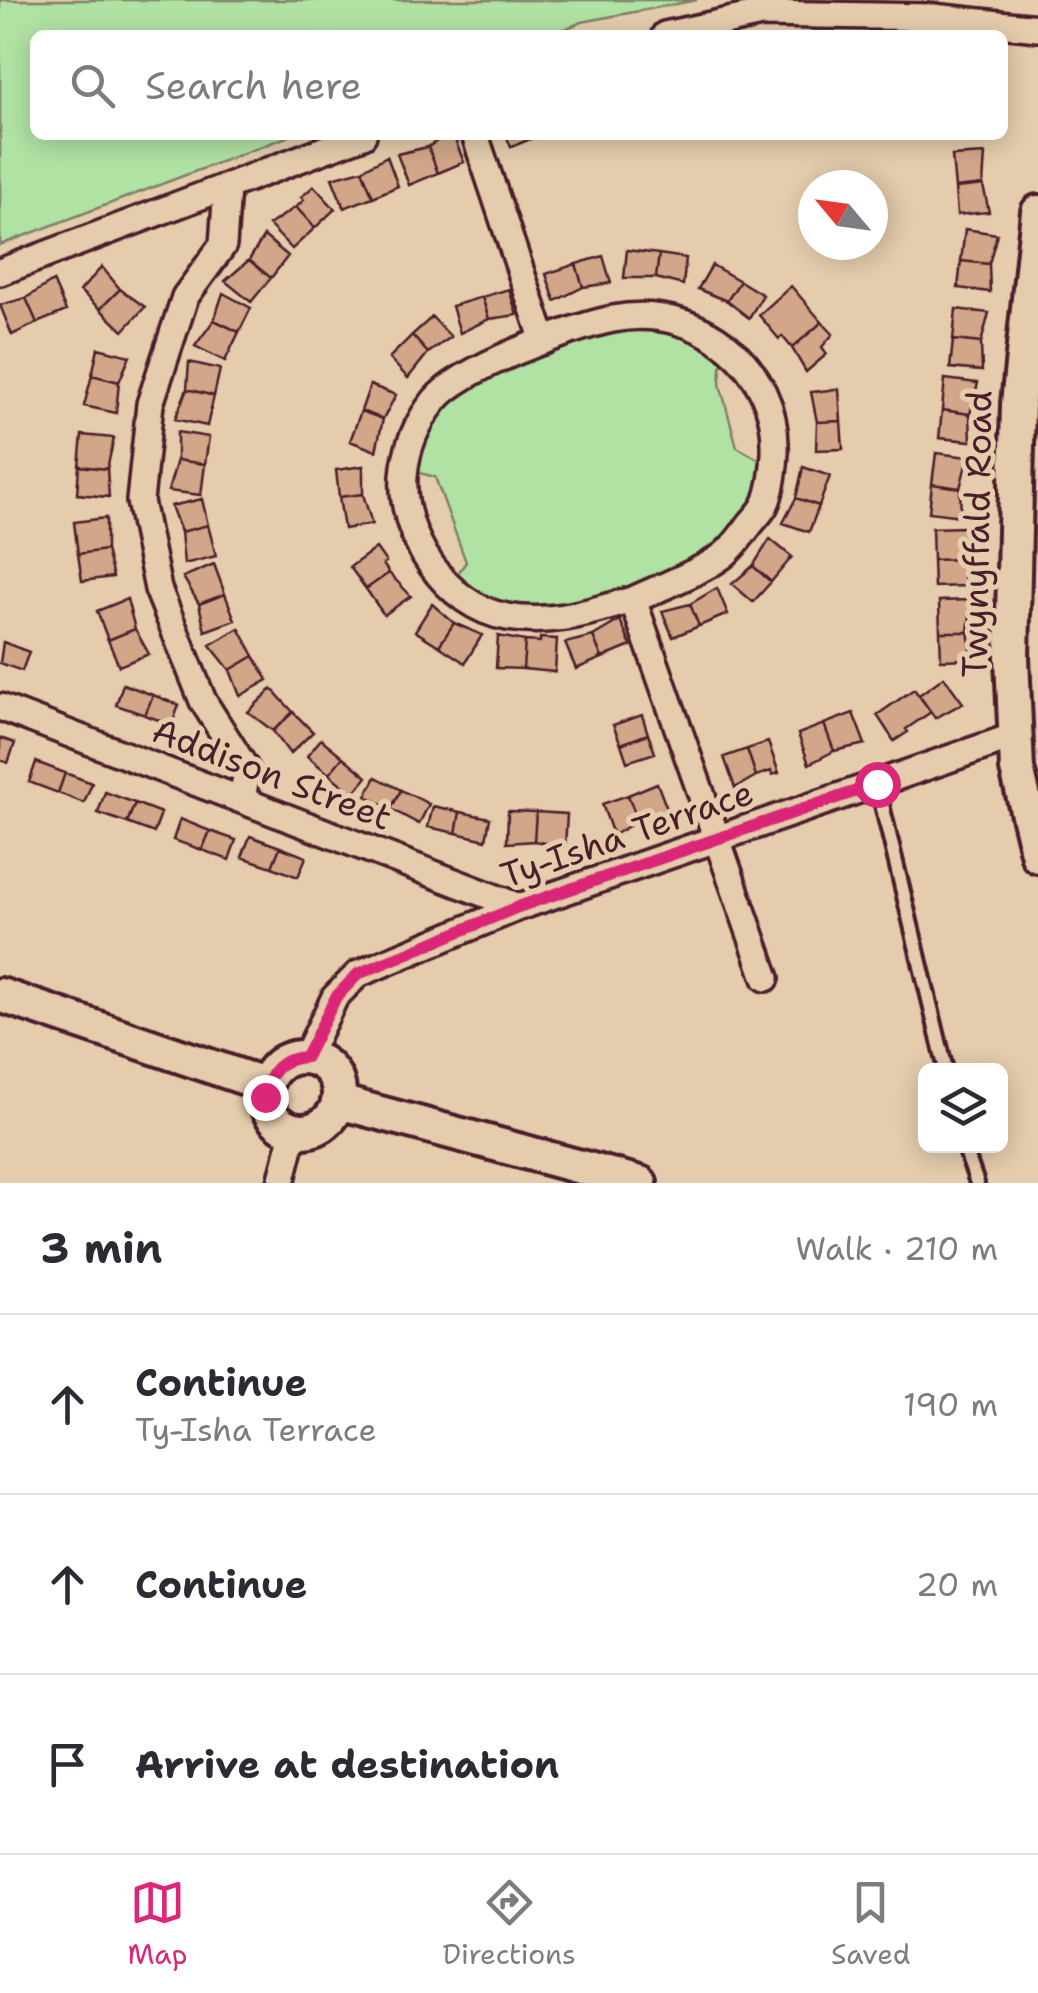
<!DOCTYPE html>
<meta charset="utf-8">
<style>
:root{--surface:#fff;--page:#f2f2f3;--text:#2b2b33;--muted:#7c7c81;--line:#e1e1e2;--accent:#db2777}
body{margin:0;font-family:"Shantell Sans",sans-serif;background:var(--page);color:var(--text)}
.controls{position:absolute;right:30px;bottom:30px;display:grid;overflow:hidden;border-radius:15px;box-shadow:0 5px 25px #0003}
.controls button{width:90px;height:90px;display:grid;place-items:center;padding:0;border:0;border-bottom:2px solid var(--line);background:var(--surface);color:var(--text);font:50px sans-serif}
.compass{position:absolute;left:798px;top:170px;width:90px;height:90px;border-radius:50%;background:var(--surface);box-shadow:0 5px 25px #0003;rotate:299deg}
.stop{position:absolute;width:30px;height:30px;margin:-22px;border:8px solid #db2777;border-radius:50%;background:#fff}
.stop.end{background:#db2777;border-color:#fff;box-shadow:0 2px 10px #0008}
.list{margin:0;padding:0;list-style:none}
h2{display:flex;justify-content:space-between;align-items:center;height:130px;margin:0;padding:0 40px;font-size:42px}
h2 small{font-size:32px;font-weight:400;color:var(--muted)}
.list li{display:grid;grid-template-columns:65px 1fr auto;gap:30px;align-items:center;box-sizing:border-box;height:180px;padding:0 40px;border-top:2px solid var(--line)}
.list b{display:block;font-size:38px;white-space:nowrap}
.list p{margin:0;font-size:32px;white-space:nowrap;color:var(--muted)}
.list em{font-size:32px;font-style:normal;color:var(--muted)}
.icon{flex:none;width:55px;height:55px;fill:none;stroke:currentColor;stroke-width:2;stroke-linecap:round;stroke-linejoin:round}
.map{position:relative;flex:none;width:1038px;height:1183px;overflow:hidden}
.search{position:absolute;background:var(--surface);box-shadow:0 5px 25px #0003;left:30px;right:30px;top:30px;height:110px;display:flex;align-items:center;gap:25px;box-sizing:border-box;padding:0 35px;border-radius:15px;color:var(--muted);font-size:38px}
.sheet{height:670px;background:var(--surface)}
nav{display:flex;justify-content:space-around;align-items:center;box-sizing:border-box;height:140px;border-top:2px solid var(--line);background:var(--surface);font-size:28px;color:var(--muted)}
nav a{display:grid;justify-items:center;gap:5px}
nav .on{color:var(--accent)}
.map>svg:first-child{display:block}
</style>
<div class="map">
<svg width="1038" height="1183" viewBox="0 0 1038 1183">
<rect width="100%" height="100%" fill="#e4ccac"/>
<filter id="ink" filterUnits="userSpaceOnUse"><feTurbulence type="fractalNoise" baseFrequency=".01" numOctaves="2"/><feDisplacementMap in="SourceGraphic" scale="20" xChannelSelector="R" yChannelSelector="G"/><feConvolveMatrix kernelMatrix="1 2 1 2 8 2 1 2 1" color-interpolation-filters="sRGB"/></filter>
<g filter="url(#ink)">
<!-- green -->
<path fill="#b0e2a3" stroke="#7d8067" stroke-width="2.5" d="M0,0H697L582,22L550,35H35V135H292L0,245Z
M644,325L685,333L722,354L720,384L737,447L763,462L756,496L738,529L710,553L634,587L548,615L490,603L454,579L466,562L435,477L416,472C421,444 426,424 445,402C470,371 603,331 644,325Z"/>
<!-- building -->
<path fill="#d2a689" stroke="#4a1f2b" stroke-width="2.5" d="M446,135H453L464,162L438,173L428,147Z
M506,135H540L511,147Z
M428,147L438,173L409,185L397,154Z
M985,154L983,185L955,188L952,156Z
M387,156L398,186L373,197L362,170Z
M362,170L373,197L344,208L332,178Z
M983,185L989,212L957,215L955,188Z
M314,186L335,209L315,228L296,207L304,200L301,197Z
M296,207L315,228L292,249L269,225Z
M965,229L997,234L989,264L961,261Z
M264,236L288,256L271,278L249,260Z
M627,250L659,254L656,278H624Z
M659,254L686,258L683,285L656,278Z
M603,256L611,283L583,287L576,264Z
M249,260L271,278L251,302L225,281Z
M961,261L989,264L990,292L958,288Z
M576,264L583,287L555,301L546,274Z
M712,265L740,281L727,301L698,289Z
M102,267L120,289L100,309L80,291Z
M53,281L66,311L37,323L26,298Z
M740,281L763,295L749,318L727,301Z
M791,286L822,322L792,348L782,336L779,339L759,315Z
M120,289L145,307L123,331L100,309Z
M509,289L517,315L489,319L482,297Z
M223,293L251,308L239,332L214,320Z
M482,297L489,319L460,333L452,306Z
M26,298L37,323L12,335L0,305Z
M956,309L989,313L981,343L953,340Z
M432,317L451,337L428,353L412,335Z
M214,320L239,332L225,361L195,346Z
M822,322L833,334L822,347L827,354L806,372L792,348Z
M412,335L428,353L408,378L389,358Z
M953,340L981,343L982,371L950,368Z
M98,348L130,356L119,382L92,375Z
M189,362L220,369L214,396L187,389Z
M92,375L119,382L116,413L84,406Z
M945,379L978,383L970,414L942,410Z
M370,385L396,395L383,419L361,411Z
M187,389L214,396L207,426L175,419Z
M839,389L841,421L817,422L811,392Z
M942,410L970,414L971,441L939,438Z
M361,411L383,419L376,451L350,441Z
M841,421L843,449L816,450L817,422Z
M177,432L209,437L205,464L177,460Z
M82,435L114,438L107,469L79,466Z
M936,453L968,457L960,488L932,484Z
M177,460L205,464L201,495L168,491Z
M79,466L107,469L109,497L77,494Z
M363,466V494L339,497L336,470Z
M803,467L830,476L819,506L796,498Z
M932,484L960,488L961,516L929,512Z
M363,494L372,524L344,529L339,497Z
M796,498L819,506L809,532L783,523Z
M202,499L208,525L181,532L171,506Z
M106,518V550L78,554L74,522Z
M208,525L216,556L184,564L181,532Z
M965,527L961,559L933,560L932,528Z
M770,539L792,557L771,582L753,566Z
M376,548L386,562L383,564L389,573L366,589L350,567Z
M106,550L113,577L82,581L78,554Z
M961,559L966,586L934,587L933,560Z
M214,564L225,594L199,604L183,577Z
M753,566L771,582L753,602L732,584Z
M389,573L411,596L384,615L366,589Z
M717,588L728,614L699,626L690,604Z
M225,594L235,620L205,631L199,604Z
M127,599L135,629L108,640L97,611Z
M972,600L968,632H940L939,601Z
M432,604L454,623L439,646L415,631Z
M690,604L699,626L673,637L662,611Z
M620,620L631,646L602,658L593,636Z
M454,623L482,635L465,663L439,646Z
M239,628L254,656L230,670L210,645Z
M135,629L149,654L119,666L108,640Z
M940,632H968L973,659L941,660Z
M498,636L525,641L523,669L496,668Z
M593,636L602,658L576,669L565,643Z
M540,638L557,639L555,672L523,669L525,641L540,642Z
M3,642L29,652L22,671L0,663Z
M254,656L268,680L240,696L230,670Z
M944,677L963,703L935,718L919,695Z
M123,684L153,695L145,715L116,705Z
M272,689L293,712L273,731L248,712Z
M914,689L931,712L906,729L908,732L894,741L877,715Z
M153,695L179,705L172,725L145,715Z
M293,712L313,732L290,754L273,731Z
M853,713L865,744L834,751L824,724Z
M642,715L648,734L621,744L613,725Z
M824,724L834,751L809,764L798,734Z
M648,734L655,753L627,762L621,744Z
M0,738L15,743L8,763L0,760Z
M321,739L343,757L329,774L307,756Z
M768,742L779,773L772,775L771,771L756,776L747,749Z
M747,749L756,776L735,788L724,757Z
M343,757L367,777L353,794L329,774Z
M36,762L65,773L58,793L29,782Z
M65,773L92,783L84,803L58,793Z
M376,777L401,790L391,809L366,796Z
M657,783L669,814L638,821L628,795Z
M401,790L429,804L419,824L391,809Z
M105,792L135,803L127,823L98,813Z
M628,795L638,821L613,835L602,804Z
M135,803L161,813L154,833L127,823Z
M433,806L460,812L456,833L428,827Z
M508,811L536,812L534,841L507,843Z
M460,812L490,818L486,840L456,833Z
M536,812L567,814L565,847L534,841Z
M180,819L210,831L202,850L173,840Z
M210,831L236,840L229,860L202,850Z
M250,836L280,847L272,867L242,857Z
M280,847L306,857L298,877L272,867Z"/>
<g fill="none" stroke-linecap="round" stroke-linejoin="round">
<defs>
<path id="service" d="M877,784L946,1070
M964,1146L977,1183"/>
<path id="minor" d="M665,35L761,14L933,17L1038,28
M475,135L544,341
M227,188L223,245L185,297L150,404L140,501L158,589L203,701L247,771L242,799
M0,272L363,135
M633,600C656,589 711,568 727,552C736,544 744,532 751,523C756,517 762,511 765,505C772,490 774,469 775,453C779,366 698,302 613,319C572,327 461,368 435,400C418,421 406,447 404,476C400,535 446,607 507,617C554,625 588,612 633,600L766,978
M0,707L519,907
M306,1057L335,997L358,974L519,907L1015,736
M281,1183L294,1131"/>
<path id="tertiary" d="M1038,212L1018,404L1012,658L1017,769L1038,856
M0,995L266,1085
M265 1094a37 37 0 1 1 74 0a37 37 0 1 1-74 0Z
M339,1102L640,1183"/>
</defs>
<!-- service casing -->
<use href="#service" stroke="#4a1f2b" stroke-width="20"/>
<!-- minor casing -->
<use href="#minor" stroke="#4a1f2b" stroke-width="32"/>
<!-- tertiary casing -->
<use href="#tertiary" stroke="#4a1f2b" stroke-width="40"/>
<!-- service -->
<use href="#service" stroke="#e4ccac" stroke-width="12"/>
<!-- minor -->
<use href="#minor" stroke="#e4ccac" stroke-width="25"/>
<!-- tertiary -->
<use href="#tertiary" stroke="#e4ccac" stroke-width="32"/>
</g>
</g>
<g fill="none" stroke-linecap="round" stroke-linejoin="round" filter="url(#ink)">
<!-- route -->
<path stroke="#db2777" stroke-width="12" d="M265,1097C267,1072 281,1058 306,1057L336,997L358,974L518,907L877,784"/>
</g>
<g text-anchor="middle" stroke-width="10" stroke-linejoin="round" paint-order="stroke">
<!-- street labels -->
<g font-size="35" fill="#4a1f2b" stroke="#e4ccac">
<text transform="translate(977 534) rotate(-89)" y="12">Twynyffald Road</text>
<text transform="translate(272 774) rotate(21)" y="12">Addison Street</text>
<text transform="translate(627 834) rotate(-19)" y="12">Ty-Isha Terrace</text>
</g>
</g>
</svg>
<div class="controls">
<button><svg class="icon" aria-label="layers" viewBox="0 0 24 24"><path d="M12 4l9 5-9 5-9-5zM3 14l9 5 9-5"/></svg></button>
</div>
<svg class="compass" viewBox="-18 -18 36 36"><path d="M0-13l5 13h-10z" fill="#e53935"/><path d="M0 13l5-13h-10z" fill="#7c7c81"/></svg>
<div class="stop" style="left:877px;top:784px"></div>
<div class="stop end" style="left:265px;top:1097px"></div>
<div class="search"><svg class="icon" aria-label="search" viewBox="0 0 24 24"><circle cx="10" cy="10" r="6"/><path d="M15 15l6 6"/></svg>Search here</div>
</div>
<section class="sheet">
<h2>3 min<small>Walk · 210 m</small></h2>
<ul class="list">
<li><svg class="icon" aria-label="ahead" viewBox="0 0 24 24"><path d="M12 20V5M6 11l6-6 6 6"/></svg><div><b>Continue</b><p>Ty-Isha Terrace</p></div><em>190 m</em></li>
<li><svg class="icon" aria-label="ahead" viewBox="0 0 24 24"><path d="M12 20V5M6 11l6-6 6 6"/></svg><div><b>Continue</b></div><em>20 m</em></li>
<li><svg class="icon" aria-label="arrive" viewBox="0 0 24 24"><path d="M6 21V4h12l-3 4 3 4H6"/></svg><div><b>Arrive at destination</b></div></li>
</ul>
</section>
<nav>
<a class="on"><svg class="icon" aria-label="map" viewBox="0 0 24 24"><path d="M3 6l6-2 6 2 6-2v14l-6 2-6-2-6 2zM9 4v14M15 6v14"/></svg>Map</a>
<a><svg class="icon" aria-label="directions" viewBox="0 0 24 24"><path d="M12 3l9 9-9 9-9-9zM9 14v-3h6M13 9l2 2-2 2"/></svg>Directions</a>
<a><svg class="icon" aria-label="saved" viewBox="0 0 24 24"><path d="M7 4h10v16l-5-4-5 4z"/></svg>Saved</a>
</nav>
